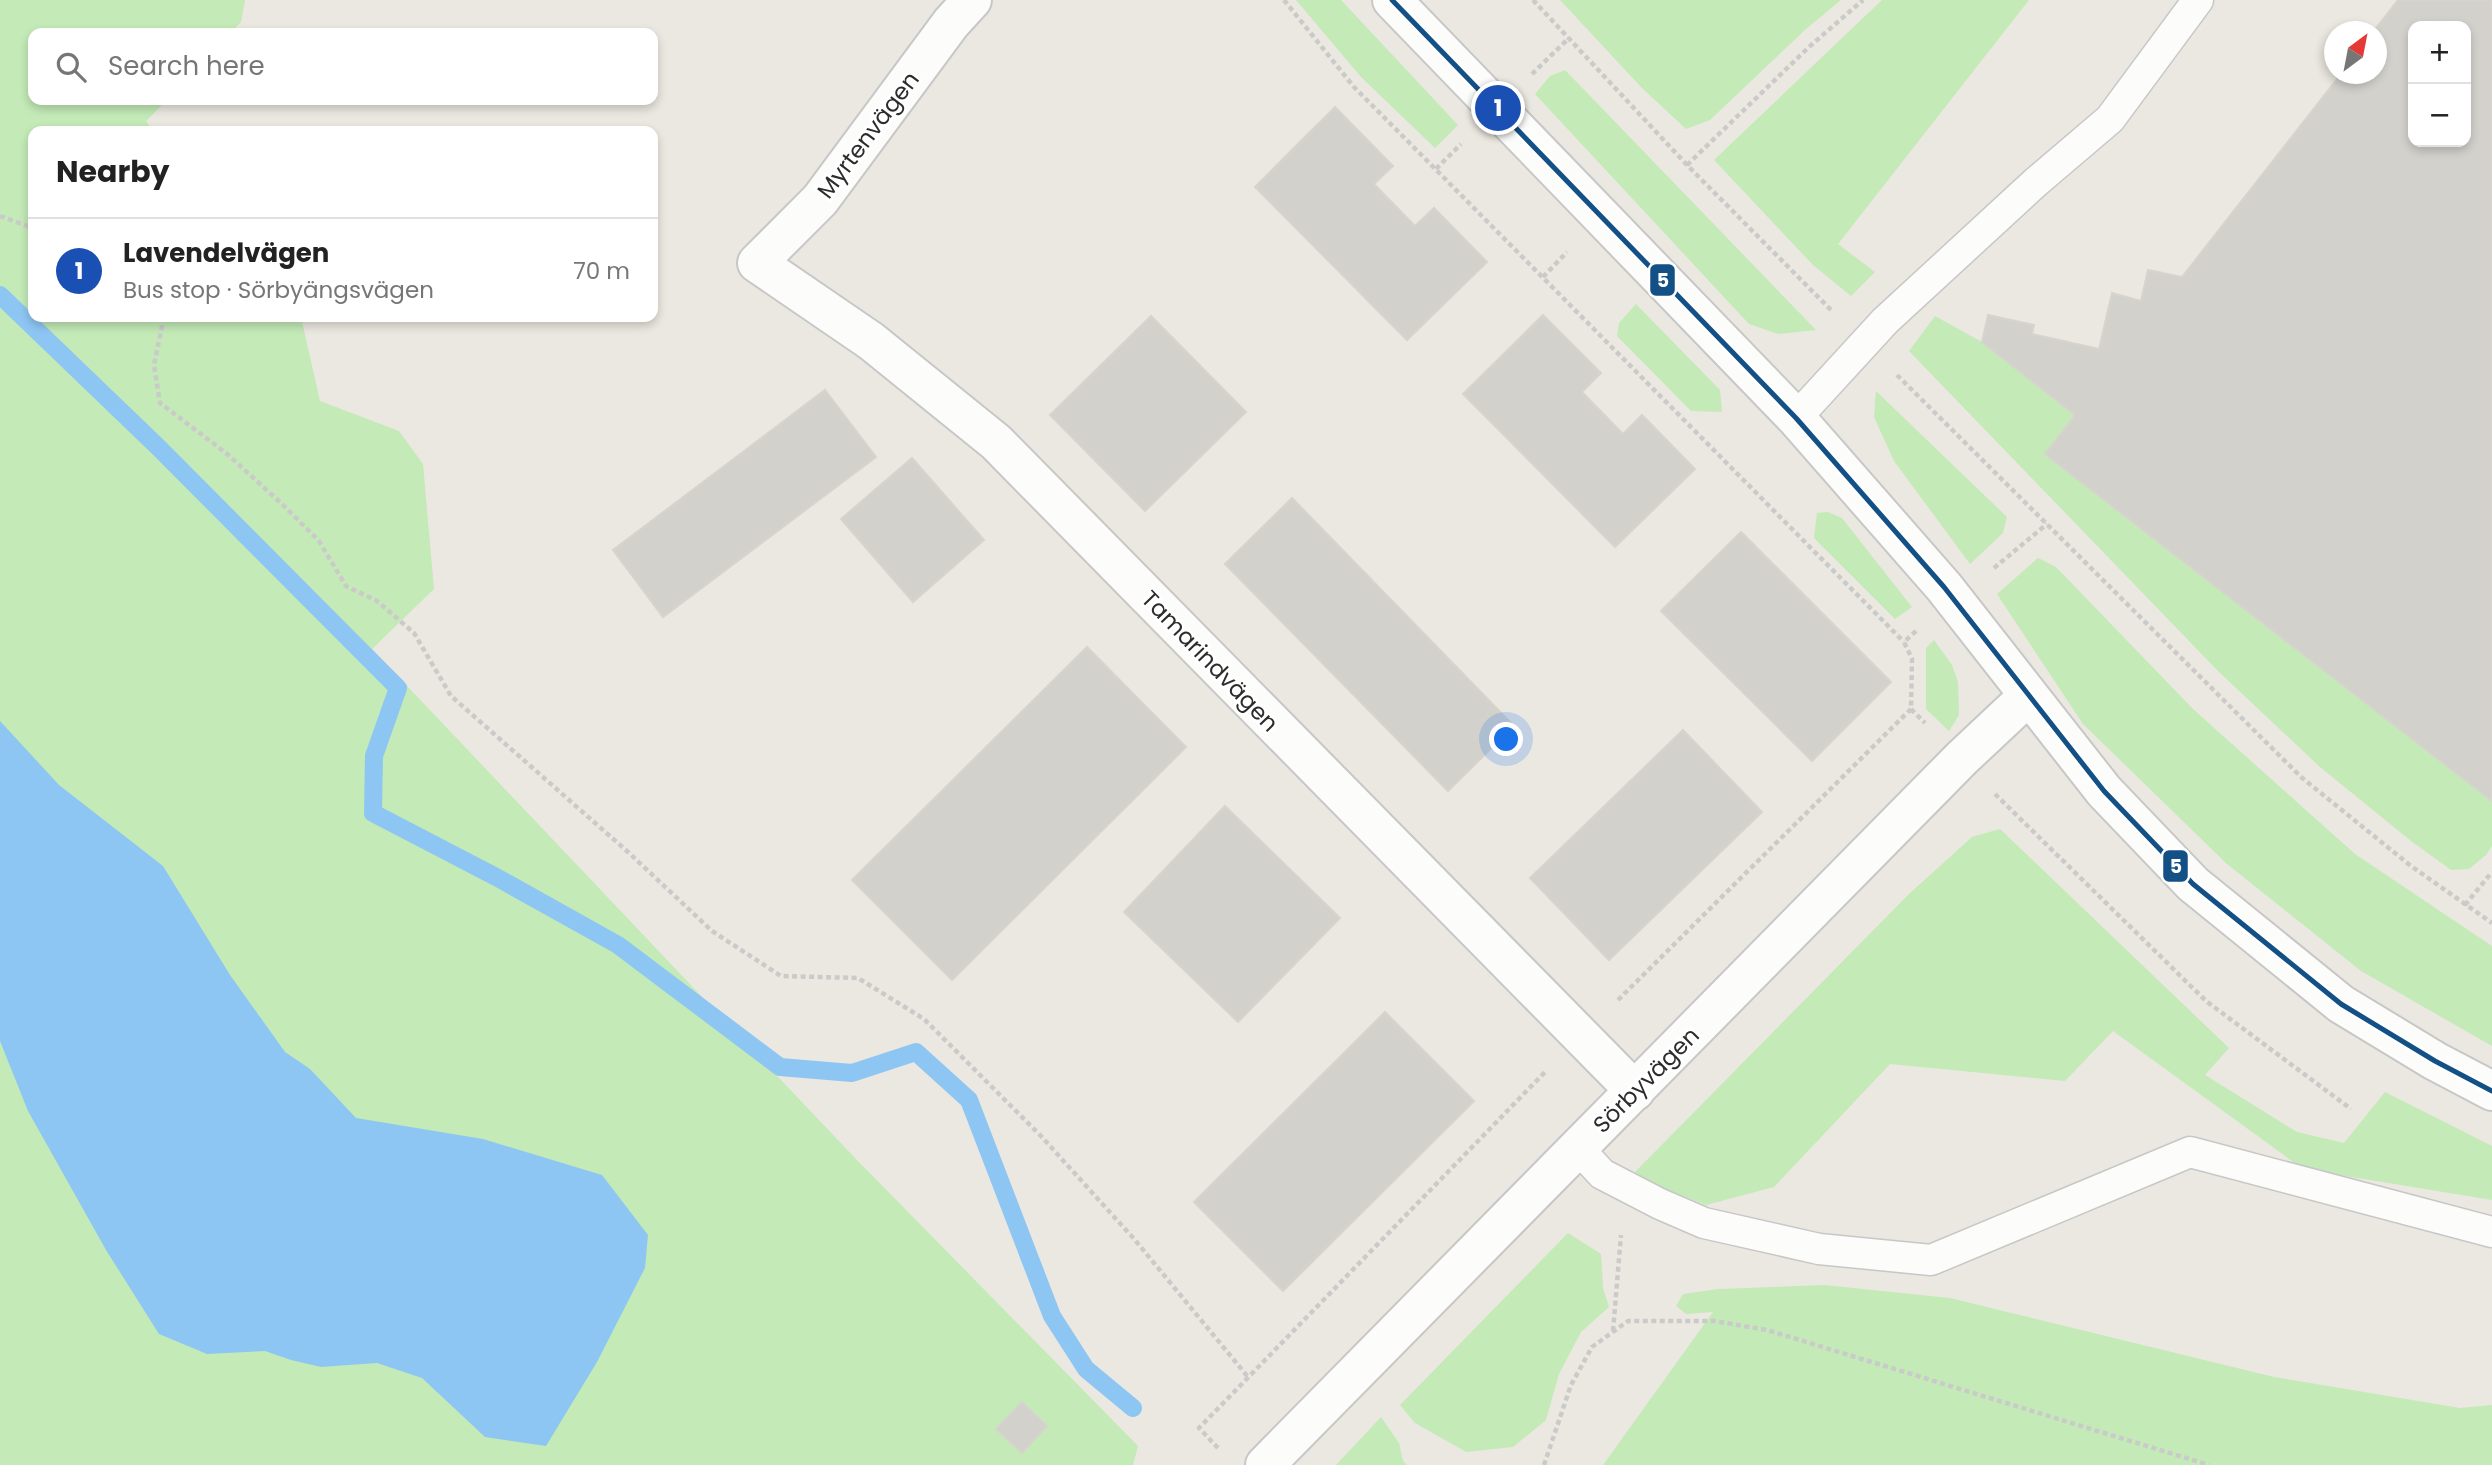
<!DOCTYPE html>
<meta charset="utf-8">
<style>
:root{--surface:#fff;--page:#f6f6f6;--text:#222;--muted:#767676;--line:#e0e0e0;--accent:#d93025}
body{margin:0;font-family:Poppins,sans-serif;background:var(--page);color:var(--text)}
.controls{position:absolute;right:21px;top:21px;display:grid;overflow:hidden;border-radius:14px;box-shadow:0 4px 10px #0003}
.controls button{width:63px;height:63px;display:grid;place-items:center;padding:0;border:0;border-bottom:2px solid var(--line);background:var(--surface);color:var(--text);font:35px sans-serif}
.compass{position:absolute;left:2324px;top:21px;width:63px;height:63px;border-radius:50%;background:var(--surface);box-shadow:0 4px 10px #0003;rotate:32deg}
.you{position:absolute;left:1507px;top:740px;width:24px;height:24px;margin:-18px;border:5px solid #fff;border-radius:50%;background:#1a73e8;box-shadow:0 0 0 10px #1a73e833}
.badge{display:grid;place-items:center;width:46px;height:46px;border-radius:50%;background:var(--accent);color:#fff;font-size:23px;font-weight:700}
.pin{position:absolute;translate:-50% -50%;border:4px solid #fff;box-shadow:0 2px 7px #0006}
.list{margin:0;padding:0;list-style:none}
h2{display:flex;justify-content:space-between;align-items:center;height:91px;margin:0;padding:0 28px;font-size:30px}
h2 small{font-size:23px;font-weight:400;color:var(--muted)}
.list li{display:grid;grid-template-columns:46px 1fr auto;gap:21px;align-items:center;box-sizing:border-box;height:105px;padding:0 28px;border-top:2px solid var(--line)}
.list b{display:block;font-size:26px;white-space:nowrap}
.list p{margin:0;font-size:23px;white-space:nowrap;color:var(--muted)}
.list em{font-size:23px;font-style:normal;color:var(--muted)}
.icon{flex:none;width:38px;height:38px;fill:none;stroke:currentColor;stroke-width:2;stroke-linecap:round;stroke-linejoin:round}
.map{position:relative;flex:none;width:2492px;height:1465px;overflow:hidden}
.search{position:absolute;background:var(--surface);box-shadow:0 4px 10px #0003;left:28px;top:28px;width:630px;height:77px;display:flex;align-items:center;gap:18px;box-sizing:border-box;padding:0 24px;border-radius:14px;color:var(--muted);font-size:26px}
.panel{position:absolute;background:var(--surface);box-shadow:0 4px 10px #0003;left:28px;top:126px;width:630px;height:196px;border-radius:14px}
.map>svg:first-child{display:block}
</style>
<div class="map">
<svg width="2492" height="1465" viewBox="0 0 2492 1465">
<rect width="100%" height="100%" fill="#ebe8e1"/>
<!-- green -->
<path fill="#c3eab7" d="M0,0H245L241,22L230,33H33V100H167L146,121L153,131H33V317H301L320,401L399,431L423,464L434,589L372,649L854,1157L1138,1446L1133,1465H0Z
M1296,0H1341L1458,125L1435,148L1361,77Z
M1560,0H1841L1806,29L1710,120L1686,129L1641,87Z
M1882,0H2029L1838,244L1875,272L1851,296L1813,265L1714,160Z
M1565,70L1816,330L1778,334L1749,324L1535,94L1550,76Z
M1636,304L1720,390L1722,412L1691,411L1617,336L1619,323Z
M1935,316L1982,342L2075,415L2045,454L2492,801V846L2486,855L2469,869L2451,870L2411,841L2320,767L2218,671L1909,351Z
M1876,391L2007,517L2003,533L1970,564L1894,461L1874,417Z
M1828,512L1842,518L1912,607L1895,619L1814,538L1817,513Z
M2038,558L2056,567L2193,709L2355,854L2492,946V1046L2361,971L2227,864L2083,724L1997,594Z
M1934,640L1952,665L1958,682L1959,715L1949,731L1926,709V648Z
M2000,829L2229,1048L2205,1075L2297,1132L2344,1143L2385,1092L2492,1146V1200L2303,1169L2113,1031L2065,1081L1890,1064L1774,1187L1706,1205L1653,1184L1635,1172L1909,894L1972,837Z
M1568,1233L1601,1254L1603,1288L1609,1307L1581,1332L1559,1374L1546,1420L1513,1447L1466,1452L1415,1423L1400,1405Z
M1824,1285L1950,1298L2274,1377L2460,1408L2492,1405V1465H1603L1713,1312L1686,1314L1676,1306L1683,1294L1718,1289Z
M1381,1417L1399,1443L1403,1461L1407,1465H1336Z"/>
<!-- water -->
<path fill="#8ec6f3" d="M0,721L59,785L163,866L230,975L285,1052L310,1069L356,1118L483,1139L602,1175L648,1235L645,1268L597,1362L546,1446L485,1437L422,1378L377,1363L321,1367L291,1360L265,1351L207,1354L159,1334L106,1250L28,1111L0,1041Z"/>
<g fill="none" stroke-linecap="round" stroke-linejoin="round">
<!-- stream -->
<path stroke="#8ec6f3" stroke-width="18" d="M0,295L158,447L398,688L374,756L373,813L498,878L618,945L780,1067L852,1073L916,1052L969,1100L1052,1316L1086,1369L1133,1408"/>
</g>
<!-- building -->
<path fill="#d3d1cc" stroke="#d6d4cd" stroke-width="2" fill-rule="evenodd" d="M2398,0H2492V801L2045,454L2075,415L1982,342L1988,315L2034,325L2032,334L2099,349L2112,293L2141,301L2148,270L2182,277L2341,74H2376V32H2373ZM2413,26H2466V142H2413Z
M1335,107L1393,166L1374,184L1415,226L1434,208L1487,262L1407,340L1255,187Z
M1543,315L1601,373L1582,392L1623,434L1642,415L1695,469L1615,547L1463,394Z
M1151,316L1246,412L1145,511L1050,415Z
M825,390L876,457L663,617L613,550Z
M912,458L984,540L913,602L841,519Z
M1292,498L1514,726L1448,791L1225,564Z
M1741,532L1891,682L1812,761L1661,611Z
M1087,647L1186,747L952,980L852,880Z
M1683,730L1762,812L1609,960L1530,878Z
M1225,806L1340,918L1238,1022L1124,912Z
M1385,1012L1474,1101L1283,1291L1194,1202Z
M1022,1402L1047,1426L1022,1453L996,1429Z"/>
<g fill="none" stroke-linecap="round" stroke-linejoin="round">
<defs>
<path id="service" d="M1796,418L1885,321L2036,182L2110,119L2198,0
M1578,1148L1602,1174L1660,1204L1704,1223L1819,1249L1931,1260L2190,1152L2492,1232"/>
<path id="minor" d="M972,0L951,23L820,200L757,263L871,341L996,442L1635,1091"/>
<path id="tertiary" d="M1392,0L1796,418L1944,587L2104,791L2193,884L2341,1004L2435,1061L2492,1091
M1265,1465L1962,758L2028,696"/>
</defs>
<!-- service casing -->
<use href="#service" stroke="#c8c7c7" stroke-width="33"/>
<!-- minor casing -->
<use href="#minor" stroke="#c8c7c7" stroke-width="42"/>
<!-- tertiary casing -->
<use href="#tertiary" stroke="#c8c7c7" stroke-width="42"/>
<!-- path -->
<path stroke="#cacac9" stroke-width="4.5" stroke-dasharray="5 3.5" stroke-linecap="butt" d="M1284,0L1354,87L1904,642
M1533,0L1687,165L1833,312
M1532,74L1569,38
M1687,165L1809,47L1863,0
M1436,169L1461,144
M0,216L33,228
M1543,277L1567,252
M164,317L154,365L160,403L226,453L283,505L319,541L346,586L377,601L414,633L451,696L628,852L712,931L781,976L858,978L924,1019L1041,1136L1135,1240L1248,1377
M1897,375L2301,777L2411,866L2492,923
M1994,568L2047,524
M1911,709L1925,723
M1995,794L2206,1001L2351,1109
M2465,905L2492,872
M1618,1000L1911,709L1912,659L1904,642L1916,631
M1613,1331L1621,1235
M1218,1448L1199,1428L1547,1070
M1544,1465L1571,1385L1592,1347L1628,1321H1714L1767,1330L2209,1465"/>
<!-- service -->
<use href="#service" stroke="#fcfcfa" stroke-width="30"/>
<!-- minor -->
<use href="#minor" stroke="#fcfcfa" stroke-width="38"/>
<!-- tertiary -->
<use href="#tertiary" stroke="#fcfcfa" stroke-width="38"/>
<defs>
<path id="bus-1" d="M1392,0L1796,418L1944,587L2104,791L2193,884L2341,1004L2435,1061L2492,1091"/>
</defs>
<!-- bus-1 casing -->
<use href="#bus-1" stroke="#fff" stroke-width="10"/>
<!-- bus-1 -->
<use href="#bus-1" stroke="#135086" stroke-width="5"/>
</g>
<g text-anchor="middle" stroke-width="6" stroke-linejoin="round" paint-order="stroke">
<!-- street labels -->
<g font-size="23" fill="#2c2c2c" stroke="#fff">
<text transform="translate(868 135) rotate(-53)" y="8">Myrtenvägen</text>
<text transform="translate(1210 661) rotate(46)" y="8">Tamarindvägen</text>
<text transform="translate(1646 1080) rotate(-45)" y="8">Sörbyvägen</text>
</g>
</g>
<g stroke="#fff" stroke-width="2.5">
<rect x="1649" y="263" width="27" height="34" rx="7" fill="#135086"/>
<rect x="2162" y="849" width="27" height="34" rx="7" fill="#135086"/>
</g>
<g font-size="19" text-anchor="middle" font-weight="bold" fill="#fff">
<text x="1663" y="287">5</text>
<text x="2176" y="873">5</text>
</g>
</svg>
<div class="controls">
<button>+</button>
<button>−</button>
</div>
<svg class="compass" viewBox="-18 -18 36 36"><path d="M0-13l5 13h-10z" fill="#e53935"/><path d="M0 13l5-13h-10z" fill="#767676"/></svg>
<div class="you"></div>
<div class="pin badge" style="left:1498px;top:108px;background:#1a4fb4">1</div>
<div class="search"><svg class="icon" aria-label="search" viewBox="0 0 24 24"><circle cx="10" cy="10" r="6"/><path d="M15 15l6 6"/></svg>Search here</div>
<section class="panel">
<h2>Nearby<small></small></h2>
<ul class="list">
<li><span class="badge" style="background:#1a4fb4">1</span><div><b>Lavendelvägen</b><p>Bus stop · Sörbyängsvägen</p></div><em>70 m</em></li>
</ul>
</section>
</div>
